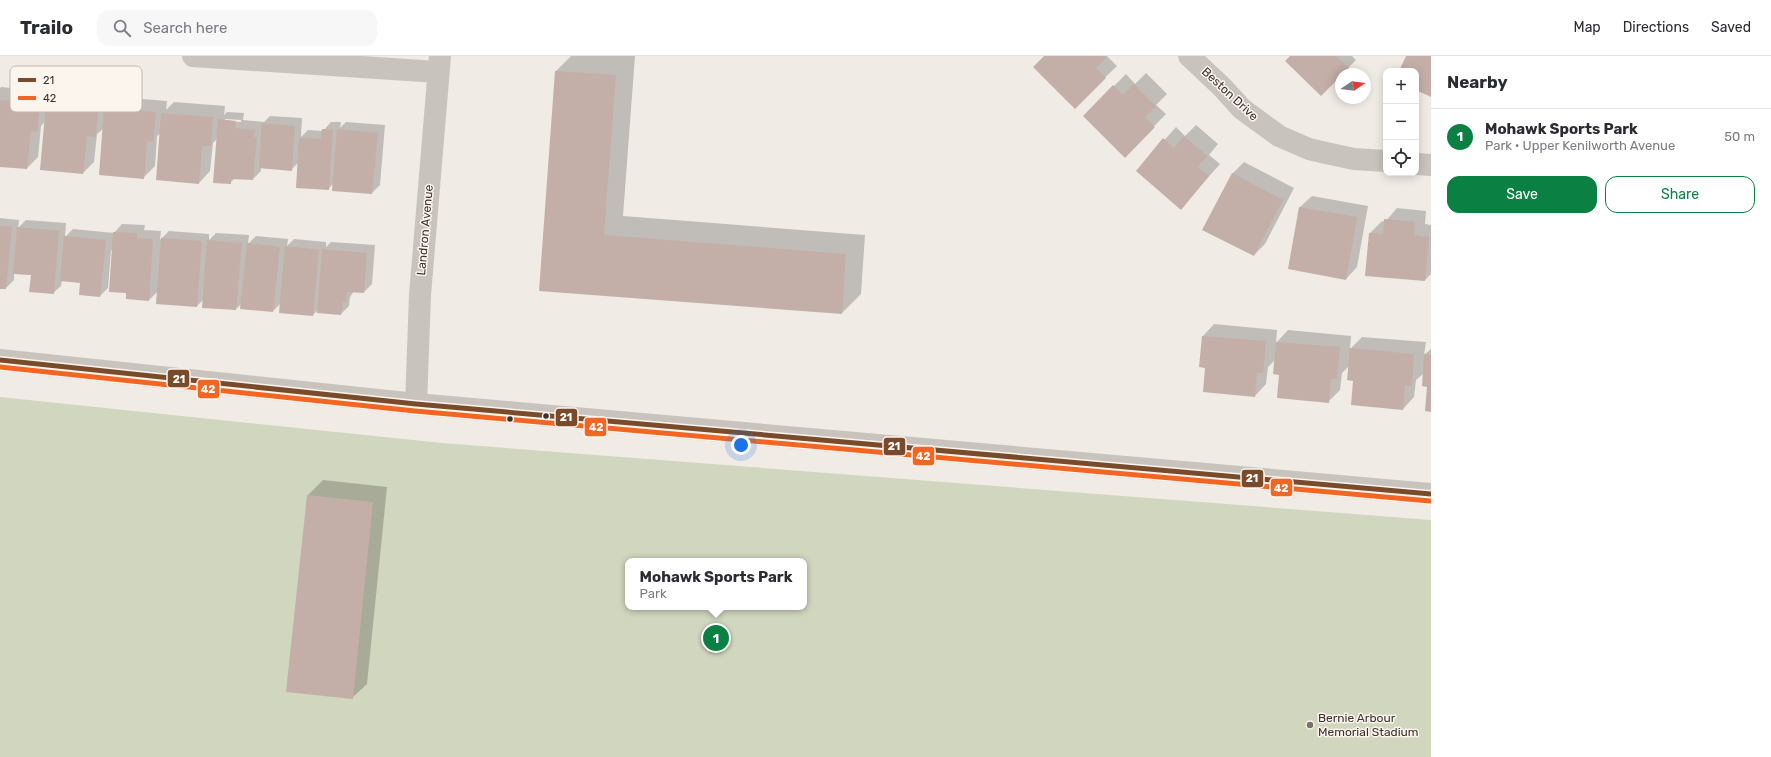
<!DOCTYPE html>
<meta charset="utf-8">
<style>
:root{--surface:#fff;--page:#f7f7f7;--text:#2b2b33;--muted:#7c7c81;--line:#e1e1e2;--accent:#0b8043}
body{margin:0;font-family:Rubik,sans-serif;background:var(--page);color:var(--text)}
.controls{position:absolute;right:12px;top:12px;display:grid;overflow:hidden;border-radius:8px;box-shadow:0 2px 10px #0003}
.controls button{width:36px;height:36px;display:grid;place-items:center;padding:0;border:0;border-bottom:1px solid var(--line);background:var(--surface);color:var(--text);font:20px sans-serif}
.compass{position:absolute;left:1335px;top:12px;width:36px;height:36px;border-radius:50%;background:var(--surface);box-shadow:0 2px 10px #0003;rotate:77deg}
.you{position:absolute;left:741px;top:389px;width:14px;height:14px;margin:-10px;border:3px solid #fff;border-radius:50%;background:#1a73e8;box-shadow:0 0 0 6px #1a73e833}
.badge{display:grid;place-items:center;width:26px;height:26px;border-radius:50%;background:var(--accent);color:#fff;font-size:13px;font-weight:700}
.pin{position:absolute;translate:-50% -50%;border:2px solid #fff;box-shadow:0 1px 4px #0006}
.popup{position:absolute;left:625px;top:502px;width:182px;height:52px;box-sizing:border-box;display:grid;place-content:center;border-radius:8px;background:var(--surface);filter:drop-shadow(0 1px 3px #0005);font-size:13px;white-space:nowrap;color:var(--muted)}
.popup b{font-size:15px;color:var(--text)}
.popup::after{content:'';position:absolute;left:50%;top:100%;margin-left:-8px;border:8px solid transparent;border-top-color:var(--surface)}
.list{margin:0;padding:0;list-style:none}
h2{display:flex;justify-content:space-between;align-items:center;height:52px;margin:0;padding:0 16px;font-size:17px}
h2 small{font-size:13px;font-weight:400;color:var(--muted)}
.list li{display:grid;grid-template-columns:26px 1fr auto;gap:12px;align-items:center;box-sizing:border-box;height:56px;padding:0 16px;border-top:1px solid var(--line)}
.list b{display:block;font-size:15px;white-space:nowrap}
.list p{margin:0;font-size:13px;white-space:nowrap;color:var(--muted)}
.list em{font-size:13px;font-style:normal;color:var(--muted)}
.actions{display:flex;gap:8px;padding:12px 16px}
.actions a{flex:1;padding:9px 0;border:1px solid var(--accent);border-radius:12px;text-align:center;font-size:14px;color:var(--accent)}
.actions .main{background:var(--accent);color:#fff}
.icon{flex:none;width:22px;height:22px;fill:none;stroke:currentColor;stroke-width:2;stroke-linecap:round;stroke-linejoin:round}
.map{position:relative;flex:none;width:1431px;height:701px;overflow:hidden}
header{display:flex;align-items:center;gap:24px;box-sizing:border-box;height:56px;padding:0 20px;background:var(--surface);border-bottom:1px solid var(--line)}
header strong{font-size:19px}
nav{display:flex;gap:22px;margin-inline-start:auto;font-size:14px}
.search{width:280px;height:36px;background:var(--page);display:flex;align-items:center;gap:10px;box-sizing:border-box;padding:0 14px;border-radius:12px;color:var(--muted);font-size:15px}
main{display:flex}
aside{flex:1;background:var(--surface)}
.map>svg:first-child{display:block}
</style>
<header>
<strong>Trailo</strong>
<div class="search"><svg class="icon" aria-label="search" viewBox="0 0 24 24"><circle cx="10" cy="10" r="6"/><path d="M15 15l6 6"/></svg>Search here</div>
<nav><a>Map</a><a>Directions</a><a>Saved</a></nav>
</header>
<main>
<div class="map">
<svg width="1431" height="701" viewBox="0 0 1431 701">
<rect width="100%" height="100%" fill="#f0ebe5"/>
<!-- green -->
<path fill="#d1d6bf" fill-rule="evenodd" d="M0,341L442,387L1431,464V701H0ZM628,505H804V551H628Z"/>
<!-- shadow -->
<path fill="#0003" fill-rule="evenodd" d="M571,0H635L623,160L865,179L861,238L842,257L540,234L556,15Z
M1045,0H1107L1117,10L1075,51Z
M1291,0H1352L1356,4L1341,19Z
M1146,17L1167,38L1156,49L1166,58L1125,100L1084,60L1126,18L1135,28Z
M1,31L51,36L50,44L59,36L109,40V49L117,41L167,45L166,54L174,46L225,50L224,59L227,56L244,57L243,64L264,66L270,60L302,62L301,81L308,74L323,75L331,66H341L340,72L346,66L385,69L380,129L372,137L334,127L328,133L299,106L291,114L261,112V115L253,123L235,122L230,127L218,82L213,87L210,115L199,127L161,77L157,80L155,110L143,122L104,72L97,78L94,106L83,117L45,66L41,70L38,101L27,112L0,110V33ZM225,63L241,64V66L225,65Z
M1196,69L1218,88L1209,99L1220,108L1181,152L1137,115L1176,71L1185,80Z
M1244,106L1294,132L1265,188L1254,199L1232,118Z
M1312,140L1368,150L1357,211L1346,223L1289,212L1300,151Z
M1397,152L1426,155L1425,168L1431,169V218L1425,224L1366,219L1370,177L1382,165L1385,166Z
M0,162L19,164L18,172L26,164L66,167L65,181L73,173L114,177L122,168L145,169L144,174L161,175L160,184L169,175L209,178V184L216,177L249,179L248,188L256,180L288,183L287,190L294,183L326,186V191L331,186L375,189L372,228L364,236L354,235L350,241L349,250L341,258L318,254L313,259L280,248L273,255L242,247L236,253L204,243L197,250L158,235L149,244L128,237L113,195L111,194L108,232L100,240L81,226L62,224L61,230L53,237L32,219L14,217V224L6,232L0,231Z
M1214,268L1277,274L1276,287L1288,274L1351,280L1350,293L1362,281L1426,286L1424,299L1431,293V355L1428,330L1424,317L1416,324L1414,341L1403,353L1354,324L1349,310L1342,317L1340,334L1328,346L1280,318L1275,304L1268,311L1266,328L1255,340L1206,311H1200L1203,280Z
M323,424L387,431L367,628L352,642L288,635L308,439Z"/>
<!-- building -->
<path fill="#c3afa7" d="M1044,0H1105L1107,1L1096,12L1106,22L1075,53L1033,11Z
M1290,0H1336L1349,12L1343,18H1341V20L1321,40L1285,5Z
M1406,0H1431V41L1416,34V15H1399Z
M555,15L616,19L604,179L846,198L842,258L539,235Z
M1134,28L1156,50L1145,61L1155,71L1125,102L1083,60L1113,29L1123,39Z
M0,44L40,47L37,76L31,75L27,113L0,111Z
M46,47L98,52L96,81L87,80L83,118L40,114Z
M104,52L156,56L153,86L147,85L144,123L99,119Z
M161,57L213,61L211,90H202L199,128L156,124Z
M218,63L236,65L235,72L255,74L254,81H257L253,124L231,123V128L213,127Z
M262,67L295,70L292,115L259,112Z
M322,73L333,74L329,134L296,132L299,82L321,83Z
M337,73L378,77L372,138L332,135Z
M1184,80L1207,100L1198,111L1209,120L1181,154L1136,115L1163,82L1174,92Z
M1232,117L1283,144L1254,200L1202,174Z
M1299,151L1357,161L1346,224L1288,213Z
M1384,163L1415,166L1414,179L1429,181L1425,225L1365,220L1369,177L1383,178Z
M0,170L12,171L6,233H0Z
M17,171L59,175L54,238L29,236L31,219L13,218Z
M113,176L137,177V182L153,183L149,245L126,243V237L109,236Z
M64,180L106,184L100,241L79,239L80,227L60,225Z
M161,182L202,185L197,251L156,248Z
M207,184L242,187L236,254L202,252Z
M247,187L280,191L273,256L240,253Z
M285,190L319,194L313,260L279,257Z
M322,193L367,197L364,237L347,236L346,246H343L341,259L317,257Z
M1202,280L1266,285L1263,317H1257L1255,341L1203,336L1205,312L1199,311Z
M1276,286L1340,291L1337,323H1331L1329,347L1277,342L1279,319L1273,318Z
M1350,292L1414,298L1412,330L1405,329L1403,354L1351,349L1353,325L1347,324Z
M1424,298L1431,299V356L1425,355L1427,331L1422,330Z
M307,439L373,446L353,643L286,636Z"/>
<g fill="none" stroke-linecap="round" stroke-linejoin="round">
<!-- minor -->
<path stroke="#c9c3be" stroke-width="22" d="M193,0L438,16
M1189,0L1222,31L1242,53L1279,80L1309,93L1326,97L1354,103L1386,105
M1416,108L1431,109
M416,348L420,239L440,0"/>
<!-- tertiary -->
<path stroke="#c9c3be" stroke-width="22" d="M0,304L416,348L1431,438"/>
<defs>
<path id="bus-1" d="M0,304L416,348L1431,438"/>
<path id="bus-2" d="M0,311L415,355L1430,445"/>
</defs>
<!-- bus-1 casing -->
<use href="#bus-1" stroke="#fbf5ee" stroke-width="8"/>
<!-- bus-2 casing -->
<use href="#bus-2" stroke="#fbf5ee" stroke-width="8"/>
<!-- bus-1 -->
<use href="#bus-1" stroke="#7a4b2a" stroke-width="5"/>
<!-- bus-2 -->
<use href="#bus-2" stroke="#f26522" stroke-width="5"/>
</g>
<!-- markers -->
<g fill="#3b302b" stroke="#fbf5ee" stroke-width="1.5">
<circle cx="546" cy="360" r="3.5"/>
<circle cx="510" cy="363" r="3.5"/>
</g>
<circle fill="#7a716c" stroke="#fbf5ee" stroke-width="1.5" cx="1310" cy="669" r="4"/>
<g text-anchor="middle" stroke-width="3" stroke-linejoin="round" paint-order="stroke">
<!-- street labels -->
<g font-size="12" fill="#3b302b" stroke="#fbf5ee">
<text transform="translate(1230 38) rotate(43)" y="4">Beston Drive</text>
<text transform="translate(425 174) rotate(-85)" y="4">Landron Avenue</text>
</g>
<!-- poi labels -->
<g font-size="12" fill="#3b302b" stroke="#fbf5ee" text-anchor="start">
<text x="1318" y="666">Bernie Arbour<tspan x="1318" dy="14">Memorial Stadium</tspan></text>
</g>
</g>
<!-- legend -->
<rect x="10" y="10" width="132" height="46" rx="6" fill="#fbf5ee" stroke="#c1bab4" stroke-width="1"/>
<rect x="18" y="22" width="18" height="4" fill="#7a4b2a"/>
<rect x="18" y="40" width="18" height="4" fill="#f26522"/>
<g font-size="11" fill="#3b302b">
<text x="43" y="28">21</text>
<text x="43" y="46">42</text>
</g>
<g stroke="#fbf5ee" stroke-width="1.5">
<rect x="167" y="313" width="23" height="19" rx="4" fill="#7a4b2a"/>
<rect x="197" y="323" width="23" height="20" rx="4" fill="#f26522"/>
<rect x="555" y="352" width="23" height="19" rx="4" fill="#7a4b2a"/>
<rect x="584" y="361" width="23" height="20" rx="4" fill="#f26522"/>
<rect x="883" y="381" width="23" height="19" rx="4" fill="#7a4b2a"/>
<rect x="912" y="390" width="23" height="20" rx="4" fill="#f26522"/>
<rect x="1241" y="413" width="23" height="19" rx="4" fill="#7a4b2a"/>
<rect x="1270" y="422" width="23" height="19" rx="4" fill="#f26522"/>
</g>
<g font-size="11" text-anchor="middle" font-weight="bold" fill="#fff">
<text x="179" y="327">21</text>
<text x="208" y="337">42</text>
<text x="566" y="365">21</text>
<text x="596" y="375">42</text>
<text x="894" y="394">21</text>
<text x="923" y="404">42</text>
<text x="1252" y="426">21</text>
<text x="1281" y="436">42</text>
</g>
</svg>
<div class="controls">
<button>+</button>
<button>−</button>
<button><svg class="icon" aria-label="locate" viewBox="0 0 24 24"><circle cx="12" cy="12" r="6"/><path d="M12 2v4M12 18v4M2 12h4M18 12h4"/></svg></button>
</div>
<svg class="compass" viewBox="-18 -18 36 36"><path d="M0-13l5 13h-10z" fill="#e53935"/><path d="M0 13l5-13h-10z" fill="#7c7c81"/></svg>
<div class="you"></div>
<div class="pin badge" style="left:716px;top:582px">1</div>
<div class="popup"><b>Mohawk Sports Park</b>Park</div>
</div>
<aside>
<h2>Nearby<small></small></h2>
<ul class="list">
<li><span class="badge">1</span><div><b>Mohawk Sports Park</b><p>Park · Upper Kenilworth Avenue</p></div><em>50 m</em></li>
</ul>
<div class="actions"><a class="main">Save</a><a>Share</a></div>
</aside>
</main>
